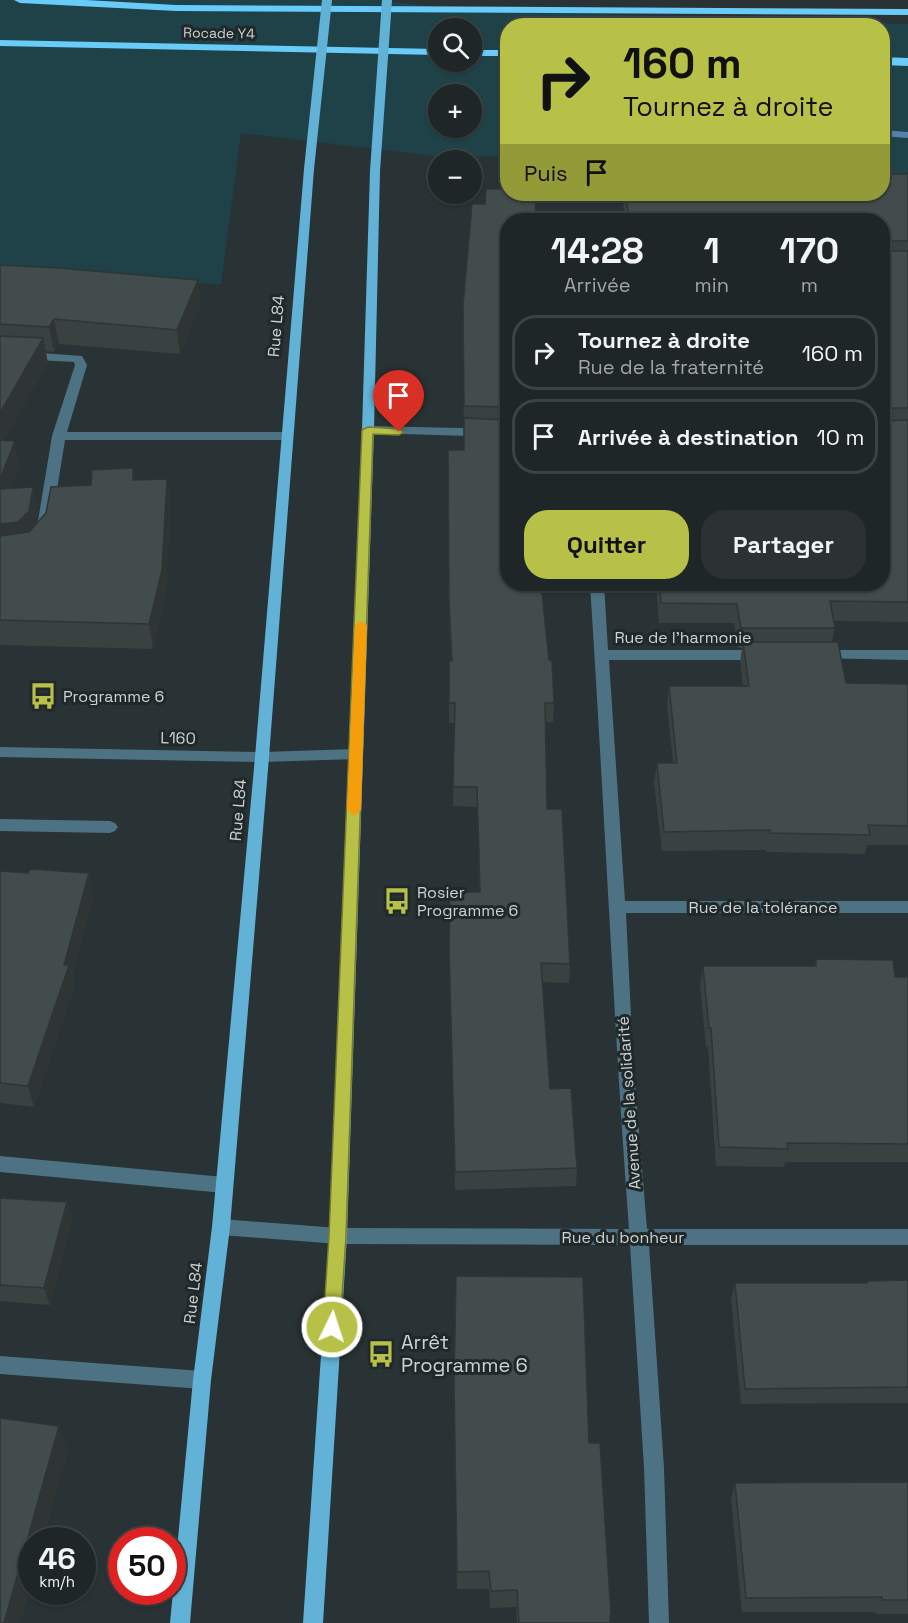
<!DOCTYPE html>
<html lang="fr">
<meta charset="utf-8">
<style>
:root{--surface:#1f2627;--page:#2c3233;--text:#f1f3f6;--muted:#a1a5a7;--line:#3c4344;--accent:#b8c147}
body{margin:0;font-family:"Space Grotesk",sans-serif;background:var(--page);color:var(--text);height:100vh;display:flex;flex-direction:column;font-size:22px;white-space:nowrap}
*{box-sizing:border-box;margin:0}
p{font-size:20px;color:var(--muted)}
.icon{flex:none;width:33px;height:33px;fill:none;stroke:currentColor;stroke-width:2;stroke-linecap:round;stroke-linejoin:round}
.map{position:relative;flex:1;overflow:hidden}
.sheet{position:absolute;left:500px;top:213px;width:390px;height:378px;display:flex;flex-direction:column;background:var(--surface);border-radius:24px;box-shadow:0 2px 4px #0004,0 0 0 2px var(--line)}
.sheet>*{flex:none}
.hud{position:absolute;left:500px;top:18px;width:390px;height:183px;border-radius:24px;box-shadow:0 2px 4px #0004,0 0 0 2px var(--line);background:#b8c147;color:#111;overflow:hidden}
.controls{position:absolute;left:428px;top:18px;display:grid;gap:12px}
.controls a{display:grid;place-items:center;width:54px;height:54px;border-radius:50%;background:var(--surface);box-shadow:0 2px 4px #0004,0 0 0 2px var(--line);font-size:30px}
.speed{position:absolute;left:18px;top:1527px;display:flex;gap:12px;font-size:30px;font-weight:700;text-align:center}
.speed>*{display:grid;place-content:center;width:78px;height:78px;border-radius:50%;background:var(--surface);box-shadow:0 2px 4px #0004,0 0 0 2px var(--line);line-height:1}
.speed small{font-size:15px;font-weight:400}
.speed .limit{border:9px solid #d22;background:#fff;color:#111}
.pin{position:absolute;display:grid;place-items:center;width:51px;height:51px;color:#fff;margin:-62px -26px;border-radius:50% 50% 50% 0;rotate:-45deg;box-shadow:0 0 6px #0007}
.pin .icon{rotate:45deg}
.me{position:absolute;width:66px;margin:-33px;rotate:4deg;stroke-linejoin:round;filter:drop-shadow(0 0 4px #0008)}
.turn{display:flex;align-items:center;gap:21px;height:126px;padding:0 24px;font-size:27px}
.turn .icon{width:78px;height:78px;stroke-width:2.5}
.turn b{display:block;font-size:42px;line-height:51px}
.then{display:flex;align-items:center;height:57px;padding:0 24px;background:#0003;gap:12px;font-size:22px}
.eta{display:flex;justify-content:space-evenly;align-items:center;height:102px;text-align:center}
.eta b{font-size:36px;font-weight:600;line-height:42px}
.button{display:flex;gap:12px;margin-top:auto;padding:12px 24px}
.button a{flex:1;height:69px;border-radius:24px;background:var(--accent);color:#111;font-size:24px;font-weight:600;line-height:69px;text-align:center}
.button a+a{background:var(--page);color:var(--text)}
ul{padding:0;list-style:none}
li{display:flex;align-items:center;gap:18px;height:75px;margin:0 12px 9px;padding:0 12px;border:3px solid var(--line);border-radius:24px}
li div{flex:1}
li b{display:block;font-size:22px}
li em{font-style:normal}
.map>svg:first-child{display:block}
.green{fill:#1e4248;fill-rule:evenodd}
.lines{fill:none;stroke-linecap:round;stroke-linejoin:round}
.stream{fill:#5482ab;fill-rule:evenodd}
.minor{fill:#4d7284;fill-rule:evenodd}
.major{fill:#62b2d7;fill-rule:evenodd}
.highway{fill:#69cbf8;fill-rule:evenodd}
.major-bridge{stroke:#62b2d7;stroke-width:10}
.wall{fill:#3a4141}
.shaded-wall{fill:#2f3535}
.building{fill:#434c4c;stroke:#2f3535;stroke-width:1.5}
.route{fill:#b8c147;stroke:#787d2e;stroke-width:1.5}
.slow{fill:#f59e0b}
.labels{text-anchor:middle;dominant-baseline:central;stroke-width:6;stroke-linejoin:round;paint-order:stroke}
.far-street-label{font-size:14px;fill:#cdd3d4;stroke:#20282a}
.street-label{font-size:16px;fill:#cdd3d4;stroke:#20282a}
.poi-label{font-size:16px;fill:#cdd3d4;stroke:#20282a;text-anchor:start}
.near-poi-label{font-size:20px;fill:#cdd3d4;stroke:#20282a;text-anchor:start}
</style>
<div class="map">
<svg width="908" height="1623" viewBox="0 0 908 1623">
<rect width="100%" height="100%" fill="#293234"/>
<!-- green -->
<path class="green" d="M 0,0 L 381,0 L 456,10 L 908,24 L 908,188 L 882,185 L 882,26 L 507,26 L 507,156 L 444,157 L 241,133 L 221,284 L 0,276 ZM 438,28 L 471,28 L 471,62 L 438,62 ZM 438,94 L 471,94 L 471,128 L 438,128 Z"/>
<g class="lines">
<!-- stream -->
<path class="stream" d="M 882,130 L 908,132 L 908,138 L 882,136 Z"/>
<!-- minor -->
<path class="minor" d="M 0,350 L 82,356 L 87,365 L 67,432 L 286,432 L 292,436 L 286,440 L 65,440 L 50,533 L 43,537 L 38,536 L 36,533 L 52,436 L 75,365 L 74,362 L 0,358 Z
M 368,426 L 507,429 L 507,437 L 364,433 L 362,430 L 364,427 Z
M 590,584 L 604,584 L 608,650 L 761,650 L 768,655 L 761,660 L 609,660 L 625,901 L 908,901 L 908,913 L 626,913 L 633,1057 L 647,1229 L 908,1229 L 908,1245 L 649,1245 L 664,1468 L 669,1623 L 649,1623 L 644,1468 L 630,1245 L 338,1244 L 221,1235 L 215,1233 L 212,1227 L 215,1221 L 221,1219 L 338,1228 L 629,1229 C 613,1014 604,799 590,584 Z
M 821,650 L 908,650 L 908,660 L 816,658 L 814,655 Z
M 0,747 L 262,752 L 356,749 L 363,754 L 356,759 L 262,762 L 0,757 Z
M 0,819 L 110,821 L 115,823 L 118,827 L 115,831 L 110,833 L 0,831 Z
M 0,1156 L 224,1177 L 230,1180 L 233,1185 L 230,1190 L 224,1193 L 0,1172 Z
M 0,1356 L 202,1371 L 209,1374 L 211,1380 L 209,1386 L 202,1389 L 0,1374 Z"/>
<!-- major -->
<path class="major" d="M 309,166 L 314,169 L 269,757 L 230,1227 L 211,1380 L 190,1623 L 170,1623 L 193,1380 L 212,1227 L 255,757 L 304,169 Z
M 375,168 L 380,171 L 374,430 L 347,1236 L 323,1623 L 303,1623 L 329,1236 L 362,430 L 370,171 Z"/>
<!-- highway -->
<path class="highway" d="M 14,0 L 86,0 L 176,5 L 908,9 L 908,15 L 176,11 L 20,3 Z
M 0,40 L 438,49 L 438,55 L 0,46 Z
M 471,50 L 507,50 L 507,56 L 471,56 Z
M 882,57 L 908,58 L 908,66 L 882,65 Z"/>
<!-- major-bridge -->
<path class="major-bridge" d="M 309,169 L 327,0
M 375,171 L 387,0"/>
</g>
<!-- wall -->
<path class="wall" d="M 908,174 L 908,622 L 834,621 L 835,628 L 832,642 L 846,683 L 908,684 L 908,845 L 867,845 L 865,854 L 766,852 L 766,850 L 662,851 L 654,783 L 657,763 L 673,763 L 667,706 L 669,686 L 743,686 L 740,662 L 742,648 L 738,648 L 734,623 L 659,623 L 656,584 L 882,584 L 882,220 L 625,220 L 622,194 L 882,194 Z
M 507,220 L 507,584 L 554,703 L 553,722 L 545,722 L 547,809 L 570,964 L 569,983 L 542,982 L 550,1089 L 577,1168 L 576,1186 L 455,1190 L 449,967 L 479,892 L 477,807 L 453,806 L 454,723 L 449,723 L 449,661 L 451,661 L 449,623 L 448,450 L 464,450 L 463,305 Z
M 0,265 L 201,304 L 180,354 L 59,344 L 54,352 L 45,351 L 48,363 L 4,440 L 20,465 L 11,488 L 38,512 L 36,525 L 91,485 L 133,468 L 135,480 L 167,479 L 170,504 L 166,596 L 153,649 L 0,645 Z
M 0,871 L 94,895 L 72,976 L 74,987 L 34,1107 L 0,1103 Z
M 816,959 L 895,977 L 908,977 L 908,1162 L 785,1162 L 784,1167 L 716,1166 L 708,1047 L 706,1047 L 700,985 L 703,966 L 814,966 Z
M 0,1198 L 67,1202 L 72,1220 L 50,1305 L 0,1301 Z
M 908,1280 L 908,1403 L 741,1404 L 731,1299 L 735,1283 L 866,1283 L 867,1281 Z
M 454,1404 L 589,1443 L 611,1615 L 610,1623 L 517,1623 L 516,1607 L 490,1608 L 489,1589 L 457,1589 Z
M 908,1482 L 908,1614 L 876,1614 L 875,1612 L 742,1612 L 731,1499 L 735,1483 Z"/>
<!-- shaded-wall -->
<path class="shaded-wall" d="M 198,280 L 201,304 L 180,354 L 177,330 Z
M 54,319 L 59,344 L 54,352 L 49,327 Z
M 43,338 L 48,363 L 0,447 L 0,413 Z
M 15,441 L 20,465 L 1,514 L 0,508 L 0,479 Z
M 167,479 L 170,504 L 166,596 L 153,649 L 149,624 Z
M 33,487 L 38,512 L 34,536 L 0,550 L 0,524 Z
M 89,873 L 94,895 L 72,976 L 74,987 L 34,1107 L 28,1086 L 64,965 Z
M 67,1202 L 72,1220 L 50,1305 L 44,1288 Z
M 59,1426 L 68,1451 L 43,1540 L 32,1540 L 32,1583 L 20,1623 L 4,1623 Z"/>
<!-- building -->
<path class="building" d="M 882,174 L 908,174 L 908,241 L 886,241 L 883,243 L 886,251 L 908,251 L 908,408 L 886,408 L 884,411 L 886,421 L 908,420 L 908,602 L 830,601 L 835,628 L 741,628 L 737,604 L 661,603 L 659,584 L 882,584 L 882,220 L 629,220 L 626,194 L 882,194 Z
M 486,189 L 507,189 L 507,194 L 536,194 L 535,220 L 507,220 L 507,407 L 464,406 L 463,305 L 472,204 L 485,204 Z
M 0,265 L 58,268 L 198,280 L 177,330 L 54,319 L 49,327 L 0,324 Z
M 0,336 L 43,338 L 0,413 Z
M 464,418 L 507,420 L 507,584 L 541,584 L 549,660 L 552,660 L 554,703 L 545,703 L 547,809 L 562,809 L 570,964 L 541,963 L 550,1089 L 571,1088 L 577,1168 L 455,1172 L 449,948 L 450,892 L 480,892 L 477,787 L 453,787 L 455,703 L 449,703 L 449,661 L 452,661 L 449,603 L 448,450 L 464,450 Z
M 0,440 L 15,441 L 0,479 Z
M 133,468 L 133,480 L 167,479 L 162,570 L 149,624 L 0,620 L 0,536 L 29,532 L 46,513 L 51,487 L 91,485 L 92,470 Z
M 33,487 L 29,511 L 18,522 L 0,524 L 0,489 Z
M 743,642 L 838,642 L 846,683 L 908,684 L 908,826 L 868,825 L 870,835 L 770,833 L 770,830 L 664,832 L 657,763 L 677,763 L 669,686 L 749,686 Z
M 30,869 L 89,873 L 64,965 L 69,965 L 28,1086 L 0,1083 L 0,871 L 28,873 Z
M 816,959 L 893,960 L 895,977 L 908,977 L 908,1144 L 787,1143 L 788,1149 L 719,1147 L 711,1028 L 709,1028 L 703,966 L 816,966 Z
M 0,1198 L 67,1202 L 44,1288 L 0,1285 Z
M 456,1276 L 583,1277 L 589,1443 L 600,1443 L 611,1615 L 610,1615 L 610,1623 L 519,1623 L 517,1590 L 491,1591 L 489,1571 L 457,1572 L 454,1384 Z
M 908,1280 L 908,1387 L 745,1389 L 735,1283 L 867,1283 L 867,1281 Z
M 0,1418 L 59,1426 L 4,1623 L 0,1623 Z
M 908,1482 L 908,1600 L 882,1600 L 882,1597 L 746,1598 L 735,1483 Z"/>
<!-- route -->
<path class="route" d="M 368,427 L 399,429 L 404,432 L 399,435 L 373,434 L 346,1236 L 340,1327 L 338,1333 L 332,1335 L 326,1333 L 323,1327 L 329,1236 L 362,430 Z"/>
<!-- slow -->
<path class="slow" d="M 361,621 L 367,625 L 361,810 L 354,816 L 347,810 L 355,625 Z"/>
<!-- icons -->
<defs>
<symbol id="bus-bare" viewBox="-9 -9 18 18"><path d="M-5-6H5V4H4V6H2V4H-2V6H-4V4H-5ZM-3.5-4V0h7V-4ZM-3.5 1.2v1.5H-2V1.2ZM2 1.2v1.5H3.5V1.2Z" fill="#b8c147" stroke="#20282a" stroke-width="2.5" paint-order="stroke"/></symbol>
</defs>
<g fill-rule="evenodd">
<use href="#bus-bare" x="24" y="677" width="38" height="38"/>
<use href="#bus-bare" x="378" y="882" width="38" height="38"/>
<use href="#bus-bare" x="362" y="1335" width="38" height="38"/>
</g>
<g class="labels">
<!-- far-street labels -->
<g class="far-street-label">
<text transform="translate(219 33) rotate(1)">Rocade Y4</text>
</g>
<!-- street labels -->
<g class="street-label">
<text transform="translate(276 326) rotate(-85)">Rue L84</text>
<text x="683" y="637">Rue de l'harmonie</text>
<text transform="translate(178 738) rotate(1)">L160</text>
<text transform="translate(238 810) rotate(-85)">Rue L84</text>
<text x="763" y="907">Rue de la tolérance</text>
<text transform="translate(629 1103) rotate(-94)">Avenue de la solidarité</text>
<text x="623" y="1237">Rue du bonheur</text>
<text transform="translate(193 1293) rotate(-83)">Rue L84</text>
</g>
<!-- poi labels -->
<g class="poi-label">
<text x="63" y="696">Programme 6</text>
<text x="417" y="892">Rosier<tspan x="417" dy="18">Programme 6</tspan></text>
</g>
<!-- near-poi labels -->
<g class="near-poi-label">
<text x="401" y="1342">Arrêt<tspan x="401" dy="23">Programme 6</tspan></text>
</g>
</g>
</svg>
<div class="controls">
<a><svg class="icon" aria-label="search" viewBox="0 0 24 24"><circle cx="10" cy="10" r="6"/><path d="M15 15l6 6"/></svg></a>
<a>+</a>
<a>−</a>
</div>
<div class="speed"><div>46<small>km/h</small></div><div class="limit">50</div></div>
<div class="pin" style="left:399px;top:432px;background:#d93025"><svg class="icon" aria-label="arrive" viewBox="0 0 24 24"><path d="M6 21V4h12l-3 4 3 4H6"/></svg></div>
<svg class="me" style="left:332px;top:1327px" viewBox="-20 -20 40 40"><circle r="17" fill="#b8c147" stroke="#fff" stroke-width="3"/><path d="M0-11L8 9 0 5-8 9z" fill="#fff"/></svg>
<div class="hud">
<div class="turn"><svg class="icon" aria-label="right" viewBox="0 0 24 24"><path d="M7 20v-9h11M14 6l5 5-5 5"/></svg><div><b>160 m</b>Tournez à droite</div></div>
<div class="then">Puis<svg class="icon" aria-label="arrive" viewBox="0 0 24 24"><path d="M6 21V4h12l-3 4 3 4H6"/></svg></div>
</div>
<section class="sheet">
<div class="eta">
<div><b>14:28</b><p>Arrivée</p></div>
<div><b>1</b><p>min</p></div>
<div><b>170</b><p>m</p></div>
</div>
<ul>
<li><svg class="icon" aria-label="right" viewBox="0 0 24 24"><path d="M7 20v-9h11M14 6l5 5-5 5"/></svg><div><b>Tournez à droite</b><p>Rue de la fraternité</p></div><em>160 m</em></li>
<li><svg class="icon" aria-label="arrive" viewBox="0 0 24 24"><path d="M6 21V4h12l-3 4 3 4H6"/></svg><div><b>Arrivée à destination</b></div><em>10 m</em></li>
</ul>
<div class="button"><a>Quitter</a><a>Partager</a></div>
</section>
</div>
